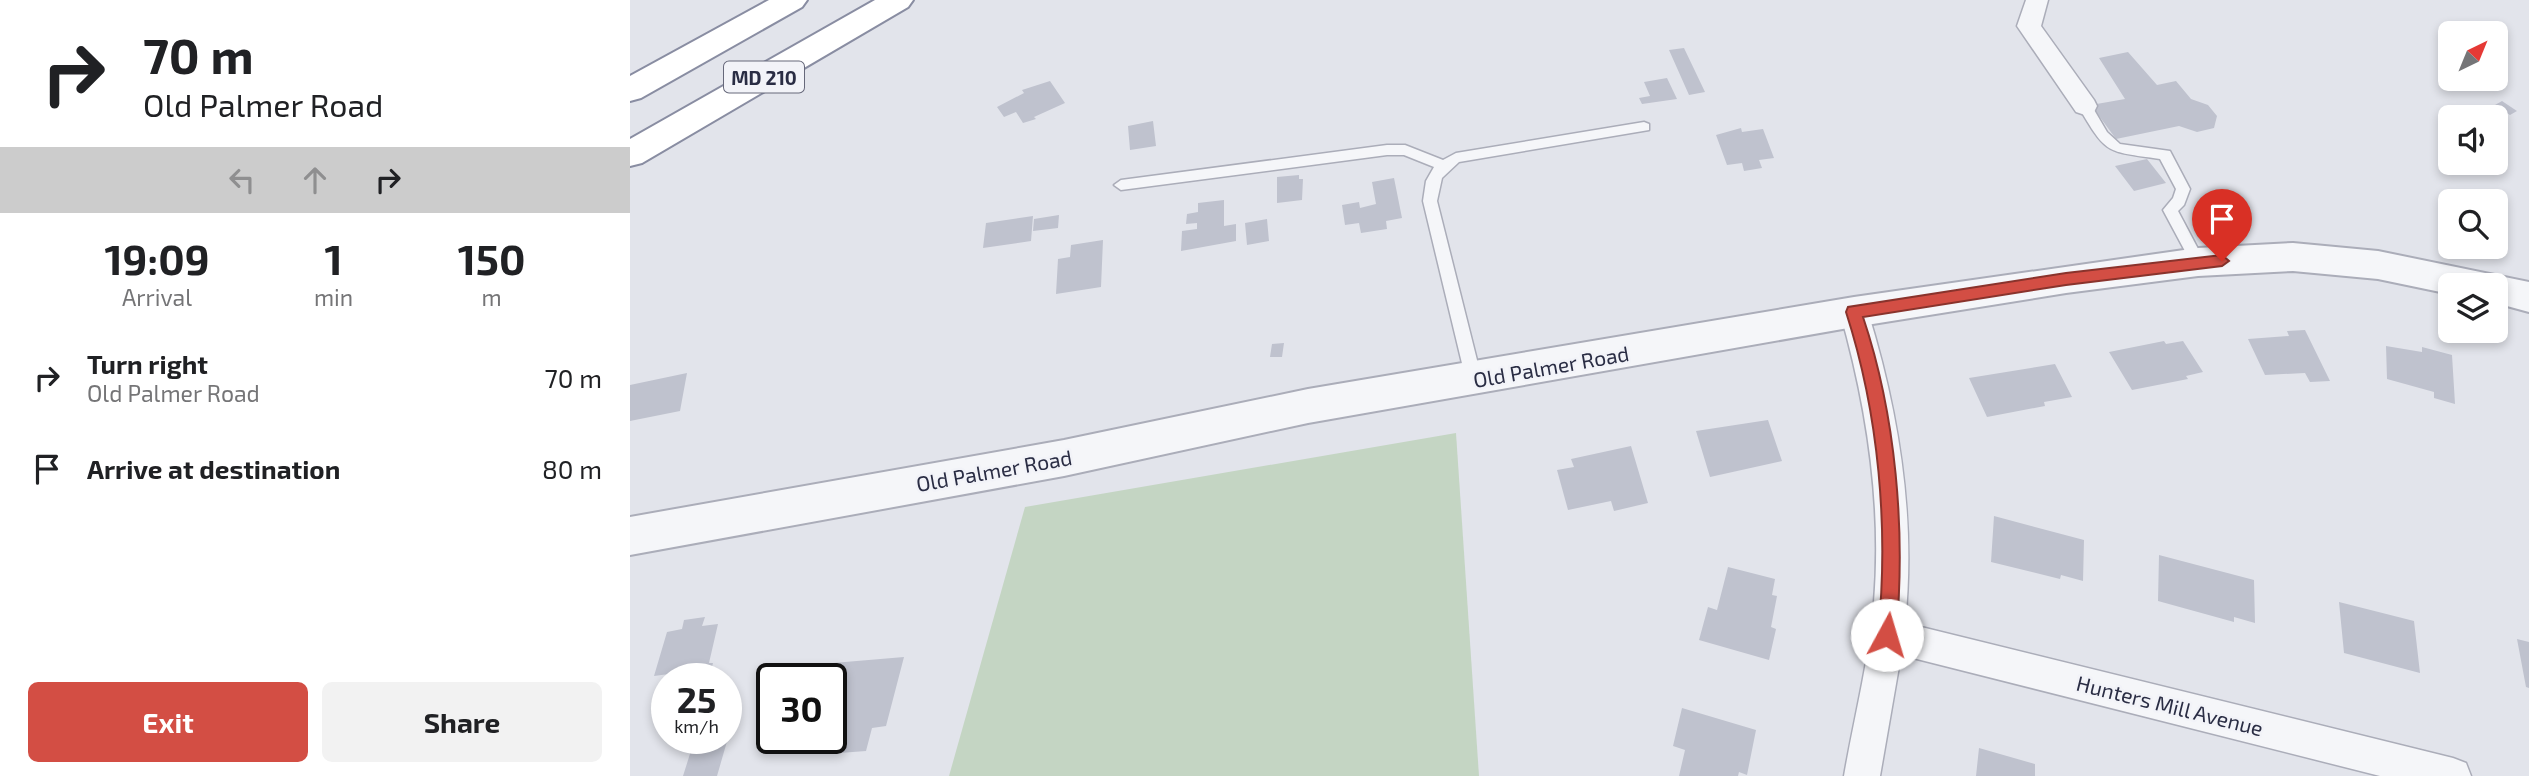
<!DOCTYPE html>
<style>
:root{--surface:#fff;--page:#f2f2f2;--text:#202124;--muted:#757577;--accent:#d34e44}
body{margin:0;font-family:"Exo 2",sans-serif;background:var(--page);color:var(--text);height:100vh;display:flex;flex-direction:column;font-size:26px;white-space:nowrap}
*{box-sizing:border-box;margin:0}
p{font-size:23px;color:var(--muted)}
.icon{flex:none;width:38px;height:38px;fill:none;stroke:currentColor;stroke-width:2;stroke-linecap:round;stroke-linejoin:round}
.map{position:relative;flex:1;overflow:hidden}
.side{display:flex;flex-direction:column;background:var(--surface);width:630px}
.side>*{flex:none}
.banner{background:#fff;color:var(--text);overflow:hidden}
.needle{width:46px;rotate:43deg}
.controls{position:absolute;left:1808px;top:21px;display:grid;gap:14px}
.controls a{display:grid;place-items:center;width:70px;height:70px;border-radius:10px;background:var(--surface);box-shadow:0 4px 10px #0003;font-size:35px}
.speed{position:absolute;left:21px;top:663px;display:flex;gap:14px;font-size:35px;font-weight:700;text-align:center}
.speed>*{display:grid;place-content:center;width:91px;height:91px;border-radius:50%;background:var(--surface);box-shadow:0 4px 10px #0003;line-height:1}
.speed small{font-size:18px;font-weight:400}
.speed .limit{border:4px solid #111;border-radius:10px;background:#fff;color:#111}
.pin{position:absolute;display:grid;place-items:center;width:60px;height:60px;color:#fff;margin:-72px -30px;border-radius:50% 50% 50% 0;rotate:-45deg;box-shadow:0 0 7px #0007}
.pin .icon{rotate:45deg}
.me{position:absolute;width:77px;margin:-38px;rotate:6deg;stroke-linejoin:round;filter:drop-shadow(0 0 5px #0008)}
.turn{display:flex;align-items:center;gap:24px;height:147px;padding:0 28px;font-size:32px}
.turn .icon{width:91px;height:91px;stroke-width:2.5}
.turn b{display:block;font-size:49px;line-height:60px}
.lanes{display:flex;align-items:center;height:66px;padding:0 28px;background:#0003;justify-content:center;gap:35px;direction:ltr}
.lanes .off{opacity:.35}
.eta{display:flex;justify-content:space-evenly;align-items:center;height:119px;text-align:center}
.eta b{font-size:42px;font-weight:700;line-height:49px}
.cta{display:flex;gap:14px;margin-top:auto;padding:14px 28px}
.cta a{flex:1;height:80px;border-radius:10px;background:var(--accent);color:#fff;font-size:28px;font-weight:700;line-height:80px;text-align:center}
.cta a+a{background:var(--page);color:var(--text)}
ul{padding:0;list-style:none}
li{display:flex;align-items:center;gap:21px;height:91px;padding:0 28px}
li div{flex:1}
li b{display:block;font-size:26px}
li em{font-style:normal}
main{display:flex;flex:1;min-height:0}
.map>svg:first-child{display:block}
.green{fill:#c4d5c3}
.building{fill:#bfc2ce}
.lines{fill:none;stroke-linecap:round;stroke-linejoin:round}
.service-casing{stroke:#abadb9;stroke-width:3}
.minor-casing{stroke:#abadb9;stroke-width:3}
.tertiary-casing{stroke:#abadb9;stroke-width:4}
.trunk-casing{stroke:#898da2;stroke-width:4}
.service{fill:#f5f6f9;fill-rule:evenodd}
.minor{fill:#f5f6f9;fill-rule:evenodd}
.tertiary{fill:#f5f6f9;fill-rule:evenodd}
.trunk{fill:#fff;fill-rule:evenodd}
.route{fill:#d34e44;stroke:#89332c;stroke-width:2}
.labels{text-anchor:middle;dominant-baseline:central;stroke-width:5;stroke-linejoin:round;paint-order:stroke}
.shield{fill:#f2f3f8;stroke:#66687a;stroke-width:2}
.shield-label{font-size:19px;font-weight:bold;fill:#2a2d44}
.street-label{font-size:21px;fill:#2a2d44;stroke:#f2f3f8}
</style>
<main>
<section class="side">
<div class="banner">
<div class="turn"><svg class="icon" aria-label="right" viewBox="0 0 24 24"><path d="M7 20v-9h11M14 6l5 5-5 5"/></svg><div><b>70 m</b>Old Palmer Road</div></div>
<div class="lanes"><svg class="icon off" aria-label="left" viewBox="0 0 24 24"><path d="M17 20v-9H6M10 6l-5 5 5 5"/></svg><svg class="icon off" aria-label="ahead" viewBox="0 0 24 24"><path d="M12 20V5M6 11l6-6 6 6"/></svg><svg class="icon" aria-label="right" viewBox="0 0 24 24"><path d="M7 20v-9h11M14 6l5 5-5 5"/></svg></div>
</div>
<div class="eta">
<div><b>19:09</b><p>Arrival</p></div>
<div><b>1</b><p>min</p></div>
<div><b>150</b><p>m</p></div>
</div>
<ul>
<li><svg class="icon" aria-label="right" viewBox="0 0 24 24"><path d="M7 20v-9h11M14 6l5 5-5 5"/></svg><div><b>Turn right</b><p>Old Palmer Road</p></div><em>70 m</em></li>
<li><svg class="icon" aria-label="arrive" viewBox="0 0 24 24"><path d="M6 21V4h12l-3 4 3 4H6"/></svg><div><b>Arrive at destination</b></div><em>80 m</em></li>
</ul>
<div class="cta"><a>Exit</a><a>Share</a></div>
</section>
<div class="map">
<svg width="1899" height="776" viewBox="0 0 1899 776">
<rect width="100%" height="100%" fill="#e2e4eb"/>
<!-- green -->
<path class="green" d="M 826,433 L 849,776 L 319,776 L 395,507 Z"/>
<!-- building -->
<path class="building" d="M 1054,48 L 1075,92 L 1059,95 L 1039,50 Z
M 1498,52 L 1527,85 L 1546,81 L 1561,99 L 1578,105 L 1587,116 L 1584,128 L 1567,132 L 1549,126 L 1486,139 L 1461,105 L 1495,99 L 1469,58 Z
M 1037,78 L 1047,99 L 1012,104 L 1009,98 L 1020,96 L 1014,82 Z
M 420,81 L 435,103 L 404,117 L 406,119 L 393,123 L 386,112 L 374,117 L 367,107 L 394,93 L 392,90 Z
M 1872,101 L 1887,111 L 1880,115 L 1865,105 Z
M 523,121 L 526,146 L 500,150 L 498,126 Z
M 1111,128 L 1112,132 L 1133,129 L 1144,158 L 1129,160 L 1132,168 L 1114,171 L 1112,163 L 1097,165 L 1086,135 Z
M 1517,159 L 1536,183 L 1504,191 L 1485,166 Z
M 669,175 L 669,179 L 673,179 L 672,200 L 647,203 L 647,177 Z
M 764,178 L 772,218 L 756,221 L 757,229 L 731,233 L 729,223 L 715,225 L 712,205 L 729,202 L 730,208 L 746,204 L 742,182 Z
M 594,200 L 594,226 L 606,224 L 606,241 L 551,251 L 552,231 L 567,229 L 567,223 L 556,224 L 557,214 L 568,212 L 568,203 Z
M 429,215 L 428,228 L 403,231 L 404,219 Z
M 403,216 L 401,241 L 353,248 L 356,223 Z
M 637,219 L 639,241 L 617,245 L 615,223 Z
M 473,240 L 471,287 L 426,294 L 428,259 L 440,257 L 441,245 Z
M 1675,330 L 1700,381 L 1680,382 L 1675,373 L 1635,375 L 1618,339 L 1659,336 L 1657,331 Z
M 1534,341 L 1536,344 L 1553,341 L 1573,372 L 1556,376 L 1558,379 L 1502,390 L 1479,352 Z
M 654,343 L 652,357 L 640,357 L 642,344 Z
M 1756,346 L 1792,352 L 1792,347 L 1822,355 L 1825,404 L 1804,398 L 1804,392 L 1757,379 Z
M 1425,364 L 1442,397 L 1414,402 L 1415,406 L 1357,417 L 1339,378 Z
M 57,373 L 50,411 L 0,421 L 0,385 Z
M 1138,420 L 1152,461 L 1080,477 L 1066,431 Z
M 1001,446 L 1018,503 L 984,511 L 981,501 L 938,510 L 927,470 L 944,467 L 941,459 Z
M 1364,516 L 1454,540 L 1453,581 L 1431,575 L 1430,579 L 1361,562 Z
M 1529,555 L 1624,580 L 1625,623 L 1604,617 L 1604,622 L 1528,601 Z
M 1098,567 L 1145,579 L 1142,595 L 1147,596 L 1141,627 L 1146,629 L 1139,660 L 1069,640 L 1078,607 L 1087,610 Z
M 1709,602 L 1784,621 L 1790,673 L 1714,653 Z
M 75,617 L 72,626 L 88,624 L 79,663 L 83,663 L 79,678 L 38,679 L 39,674 L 24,676 L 37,632 L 52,629 L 54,620 Z
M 1887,639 L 1899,642 L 1899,688 L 1896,687 Z
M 274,657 L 256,726 L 242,728 L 236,751 L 196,754 L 202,731 L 201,679 L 153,679 L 156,667 Z
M 1052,708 L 1126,730 L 1117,775 L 1109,772 L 1108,776 L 1049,776 L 1055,750 L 1043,746 Z
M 96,731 L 100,731 L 87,776 L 53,776 L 65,738 L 96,738 Z
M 1349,748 L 1405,764 L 1405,776 L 1346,776 Z"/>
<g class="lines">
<defs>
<path id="service" d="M 1455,101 L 1460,103 L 1477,132 L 1490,144 L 1540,151 L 1560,189 L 1554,205 L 1548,211 L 1575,262 L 1573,266 L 1563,266 L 1533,210 L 1543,198 L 1546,189 L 1530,159 C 1475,151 1477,155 1448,106 Z
M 1014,122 L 1019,124 L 1019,130 L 829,162 L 812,178 L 807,201 L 852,380 L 850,385 L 838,385 L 836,380 L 793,201 L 796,181 L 804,167 L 774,155 L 757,155 L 491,190 L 484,185 L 491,180 L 757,145 L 775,145 L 813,160 L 826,153 Z"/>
<path id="minor" d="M 1396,0 L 1418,0 L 1411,26 L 1464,100 L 1467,106 L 1464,112 L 1455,115 L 1446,112 L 1387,26 Z
M 1224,300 L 1234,304 L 1238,312 C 1269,413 1286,517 1275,623 L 1823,758 L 1836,763 L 1841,776 L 1750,776 L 1271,655 L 1250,776 L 1214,776 C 1224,718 1239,661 1244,602 C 1252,504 1237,407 1210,312 L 1214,304 Z"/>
<path id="tertiary" d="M 1663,243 L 1748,251 L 1899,282 L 1899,312 L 1866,303 L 1866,285 L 1820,285 L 1820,294 L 1748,279 L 1663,271 L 1568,276 L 1436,293 L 1224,327 L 678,423 L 434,476 L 0,555 L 0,517 L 434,440 L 678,389 L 1224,297 L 1568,248 Z"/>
<path id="trunk" d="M 139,0 L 177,0 L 172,7 L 11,98 L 0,101 L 0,76 Z
M 245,0 L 283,0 L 278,7 L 12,163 L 0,166 L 0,139 Z"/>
</defs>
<!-- service casing -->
<use href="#service" class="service-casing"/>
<!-- minor casing -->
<use href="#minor" class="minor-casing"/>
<!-- tertiary casing -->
<use href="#tertiary" class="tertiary-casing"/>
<!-- trunk casing -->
<use href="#trunk" class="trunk-casing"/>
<!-- service -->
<use href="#service" class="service"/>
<!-- minor -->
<use href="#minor" class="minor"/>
<!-- tertiary -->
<use href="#tertiary" class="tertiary"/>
<!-- trunk -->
<use href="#trunk" class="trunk"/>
</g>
<!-- route -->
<path class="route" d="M 1592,255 L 1599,261 L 1592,266 L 1436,285 L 1233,317 C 1266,415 1276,532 1266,635 L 1263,641 L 1257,644 L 1251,641 L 1248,635 C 1259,529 1249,414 1216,312 L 1218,307 L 1436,273 Z"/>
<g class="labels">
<!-- shield labels -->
<rect class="shield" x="94" y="61.5" width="80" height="31" rx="5"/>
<g class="shield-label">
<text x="134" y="77">MD 210</text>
</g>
<!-- street labels -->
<g class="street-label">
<text transform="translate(921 366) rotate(-10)">Old Palmer Road</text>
<text transform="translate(364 470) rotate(-10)">Old Palmer Road</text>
<text transform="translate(1540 705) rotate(14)">Hunters Mill Avenue</text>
</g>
</g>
</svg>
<div class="controls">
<a><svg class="needle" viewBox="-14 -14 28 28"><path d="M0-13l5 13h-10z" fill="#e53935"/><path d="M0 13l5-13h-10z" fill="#757577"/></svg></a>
<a><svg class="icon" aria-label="sound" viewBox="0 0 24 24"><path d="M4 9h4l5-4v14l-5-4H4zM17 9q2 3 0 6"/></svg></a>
<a><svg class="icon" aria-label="search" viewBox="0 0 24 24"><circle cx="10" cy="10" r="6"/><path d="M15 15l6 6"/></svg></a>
<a><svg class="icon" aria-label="layers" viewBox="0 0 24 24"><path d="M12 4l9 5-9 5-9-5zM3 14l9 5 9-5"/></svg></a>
</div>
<div class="speed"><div>25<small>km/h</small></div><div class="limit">30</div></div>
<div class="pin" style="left:1592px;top:261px;background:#d93025"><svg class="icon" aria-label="arrive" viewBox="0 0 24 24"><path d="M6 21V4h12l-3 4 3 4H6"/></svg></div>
<svg class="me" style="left:1257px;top:635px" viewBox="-20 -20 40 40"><circle r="19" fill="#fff"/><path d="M0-13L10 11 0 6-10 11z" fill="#d34e44"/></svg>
</div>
</main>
